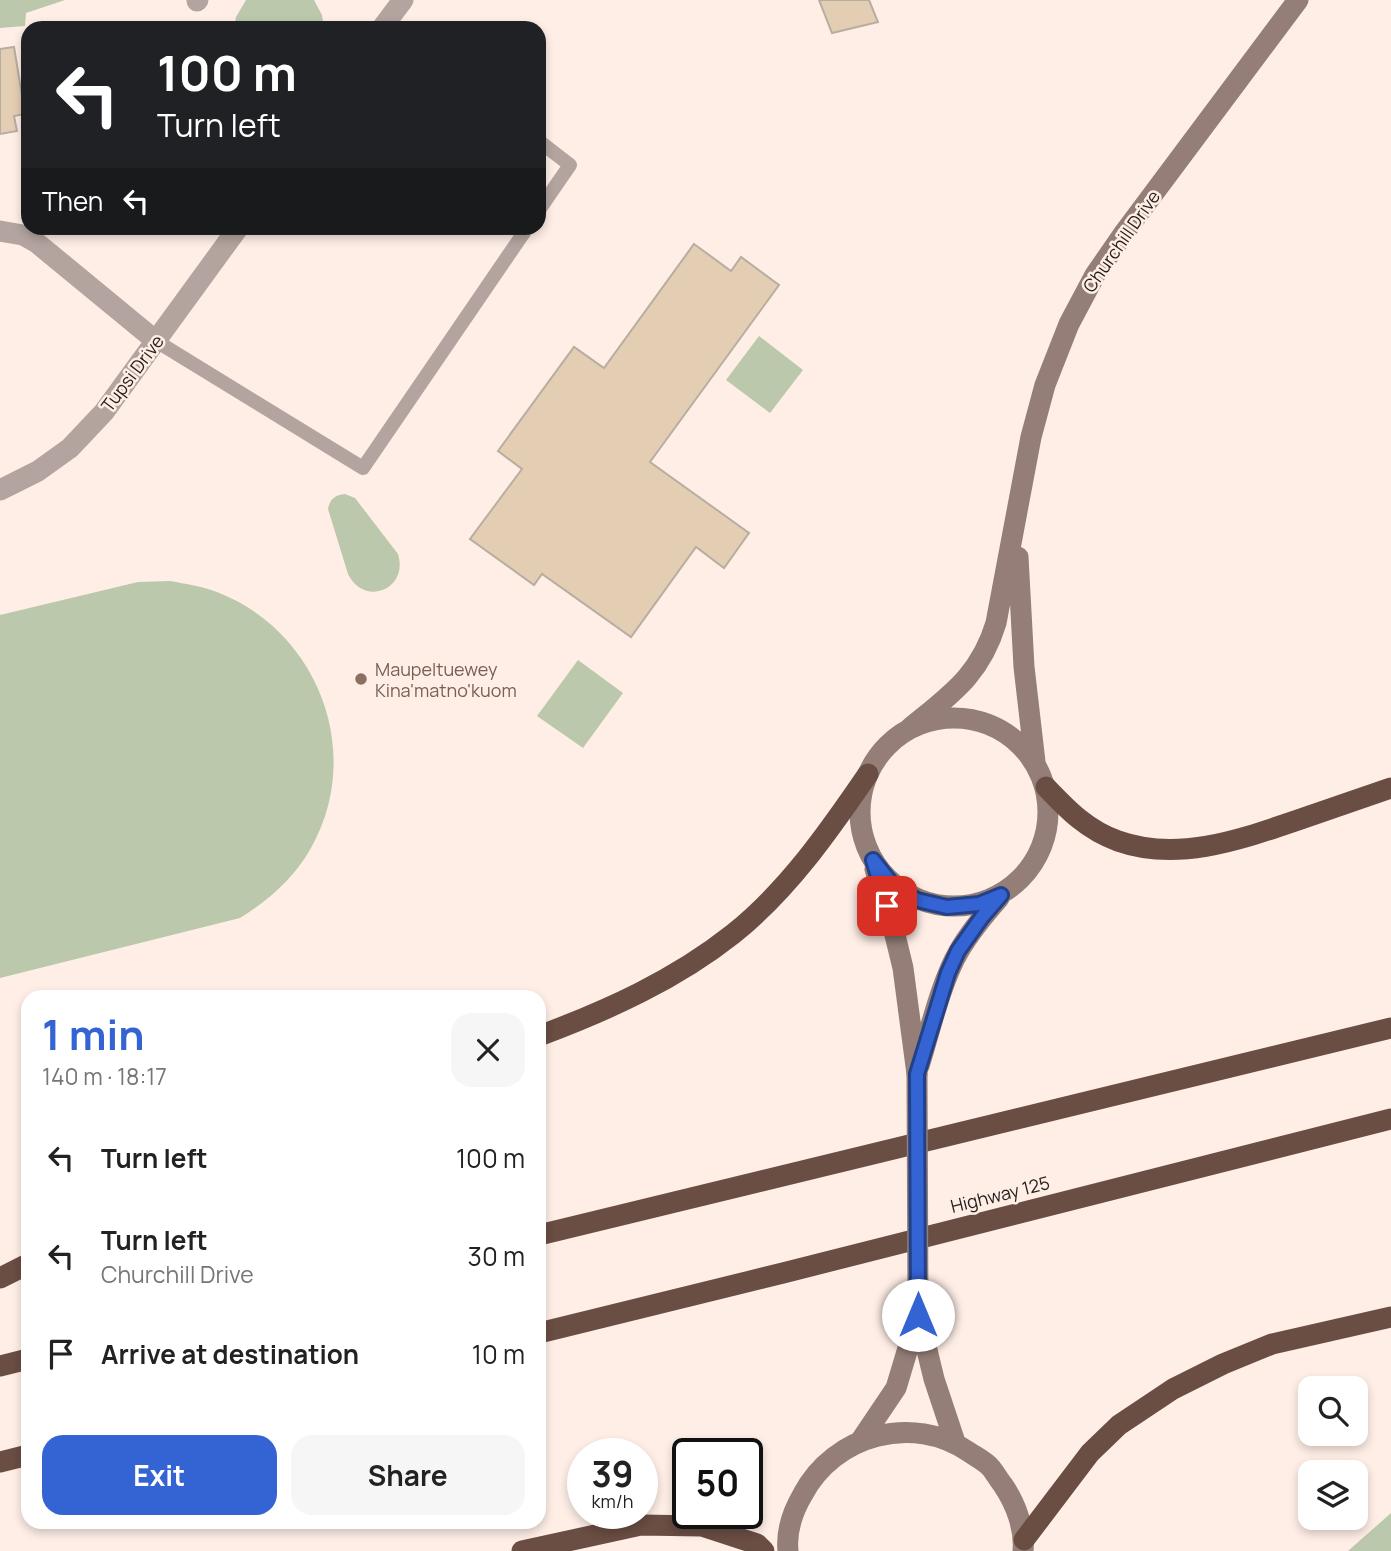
<!DOCTYPE html>
<meta charset="utf-8">
<style>
:root{--surface:#fff;--page:#f6f6f6;--text:#222;--muted:#767676;--accent:#3464d3}
body{margin:0;font-family:Manrope,sans-serif;background:var(--page);color:var(--text);height:100vh;display:flex;flex-direction:column;font-size:26px;white-space:nowrap}
*{box-sizing:border-box;margin:0}
p{font-size:23px;color:var(--muted)}
.icon{flex:none;width:38px;height:38px;fill:none;stroke:currentColor;stroke-width:2;stroke-linecap:round;stroke-linejoin:round}
.map{position:relative;flex:1;overflow:hidden}
.drawer{position:absolute;left:21px;top:990px;width:525px;height:539px;display:flex;flex-direction:column;background:var(--surface);border-radius:21px;box-shadow:0 4px 10px #0003}
.drawer>*{flex:none}
.guide{position:absolute;left:21px;top:21px;width:525px;height:214px;border-radius:21px;box-shadow:0 4px 10px #0003;background:#202124;color:#fff;overflow:hidden}
.fabs{position:absolute;left:1298px;top:1376px;display:grid;gap:14px}
.fabs a{display:grid;place-items:center;width:70px;height:70px;border-radius:14px;background:var(--surface);box-shadow:0 4px 10px #0003;font-size:35px}
.speed{position:absolute;left:567px;top:1438px;display:flex;gap:14px;font-size:35px;font-weight:700;text-align:center}
.speed>*{display:grid;place-content:center;width:91px;height:91px;border-radius:50%;background:var(--surface);box-shadow:0 4px 10px #0003;line-height:1}
.speed small{font-size:18px;font-weight:400}
.speed .limit{border:4px solid #111;border-radius:10px;background:#fff;color:#111}
.pin{position:absolute;display:grid;place-items:center;width:60px;height:60px;color:#fff;margin:-30px;border-radius:14px;box-shadow:0 4px 10px #0006}
.me{position:absolute;width:77px;margin:-38px;rotate:0deg;stroke-linejoin:round;filter:drop-shadow(0 0 5px #0008)}
.turn{display:flex;align-items:center;gap:24px;height:147px;padding:0 21px;font-size:32px}
.turn .icon{width:91px;height:91px;stroke-width:2.5}
.turn b{display:block;font-size:49px;line-height:60px}
.then{display:flex;align-items:center;height:66px;padding:0 21px;background:#0003;gap:14px;font-size:26px}
.round{display:grid;place-items:center;flex:none;width:74px;height:74px;border-radius:21px;background:var(--page)}
.overview{display:flex;align-items:center;justify-content:space-between;height:119px;padding:0 21px}
h1{font-size:42px;font-weight:700;line-height:52px;color:var(--accent)}
.action{display:flex;gap:14px;margin-top:auto;padding:14px 21px}
.action a{flex:1;height:80px;border-radius:21px;background:var(--accent);color:#fff;font-size:28px;font-weight:700;line-height:80px;text-align:center}
.action a+a{background:var(--page);color:var(--text)}
ul{padding:0;list-style:none}
li{display:flex;align-items:center;gap:21px;height:98px;padding:0 21px}
li div{flex:1}
li b{display:block;font-size:26px}
li em{font-style:normal}
.map>svg:first-child{display:block}
.green{fill:#bcc8ac}
.building{fill:#e4ceb3;stroke:#b8ada1;stroke-width:2}
.lines{fill:none;stroke-linecap:round;stroke-linejoin:round}
.service{stroke:#b3a49f;stroke-width:14}
.minor{stroke:#b3a49f;stroke-width:21}
.secondary{stroke:#947e77;stroke-width:21}
.motorway{stroke:#6a4d43;stroke-width:21}
.secondary-bridge{stroke:#947e77;stroke-width:21}
.route-casing{stroke:#224189;stroke-width:18}
.route{stroke:#3464d3;stroke-width:12}
.education-dot{fill:#8d6e63;stroke:#feeee6;stroke-width:2.5}
.labels{text-anchor:middle;dominant-baseline:central;stroke-width:5;stroke-linejoin:round;paint-order:stroke}
.street-label{font-size:18px;fill:#251f1c;stroke:#feeee6}
.education-label{font-size:18px;fill:#785e54;stroke:#feeee6;text-anchor:start}
</style>
<div class="map">
<svg width="1391" height="1551" viewBox="0 0 1391 1551">
<rect width="100%" height="100%" fill="#feeee6"/>
<!-- green -->
<path class="green" d="M 0,0 L 65,0 L 26,13 L 25,26 L 0,28 Z
M 246,0 L 314,0 L 322,15 L 324,28 L 234,28 L 236,17 Z
M 759,336 L 803,370 L 770,413 L 726,380 Z
M 345,494 L 355,498 L 398,554 C 409,590 364,607 348,574 L 328,509 C 330,499 335,495 345,494 Z
M 170,581 C 186,584 202,586 217,592 C 318,631 365,752 311,848 C 294,878 269,900 240,918 L 0,978 L 0,615 L 138,582 Z
M 578,660 L 623,693 L 583,748 L 537,716 Z
M 1391,1513 L 1391,1551 L 1348,1551 Z"/>
<!-- building -->
<path class="building" d="M 819,0 L 869,0 L 878,22 L 832,33 Z
M 14,47 L 25,114 L 14,116 L 17,131 L 0,134 L 0,49 Z
M 694,244 L 731,271 L 741,257 L 779,285 L 650,462 L 749,533 L 724,568 L 696,547 L 631,637 L 542,574 L 534,585 L 470,539 L 522,469 L 498,451 L 574,347 L 604,368 Z"/>
<g class="lines">
<!-- service -->
<path class="service" d="M 539,141 L 570,165 L 539,210
M 156,341 L 363,468 L 527,228"/>
<!-- minor -->
<path class="minor" d="M 197,1 L 198,0
M 382,28 L 403,0
M 0,231 L 23,235 L 37,243 L 156,341
M 0,490 L 38,471 L 70,448 L 104,412 L 238,228"/>
<!-- secondary -->
<path class="secondary" d="M 1018,557 L 1024,667 L 1035,762
M860 812a94 94 0 1 1 188 0a94 94 0 1 1-188 0Z
M 909,729 C 950,695 980,676 996,623 L 1031,437 L 1045,385 L 1069,324 L 1095,275 L 1124,233 L 1298,0
M 875,869 L 895,935 L 903,968 L 917,1074
M 919,1066 C 930,1031 941,982 959,951 C 970,932 985,914 999,898
M 919,1317 L 934,1379 L 955,1442
M 861,1440 L 896,1388 L 918,1315
M 788,1551 C 786,1531 793,1511 803,1494 C 834,1435 913,1413 969,1452 C 976,1457 985,1461 991,1468 C 995,1473 999,1480 1003,1485 C 1016,1504 1025,1529 1023,1551"/>
<!-- motorway -->
<path class="motorway" d="M 1046,787 C 1068,810 1087,830 1118,841 C 1177,862 1239,840 1295,821 C 1327,810 1359,799 1391,788
M 539,1036 C 608,1010 675,980 733,934 C 788,890 829,831 868,774
M 539,1235 L 1391,1028
M 0,1278 L 28,1264
M 539,1333 L 783,1273 L 1391,1119
M 0,1366 L 28,1359
M 0,1462 L 28,1455
M 1024,1540 L 1090,1453 L 1119,1425 L 1173,1389 L 1223,1364 L 1272,1344 L 1391,1317
M 522,1551 L 641,1525 L 702,1526 L 757,1544 L 764,1551"/>
<!-- secondary-bridge -->
<path class="secondary-bridge" d="M 917,1074 L 918,1315"/>
</g>
<g class="lines">
<defs>
<path id="route" d="M 887,906 L 873,860 L 892,884 L 917,900 L 947,907 L 979,904 L 1001,895 L 982,917 L 958,951 L 948,973 L 917,1074 L 918,1315"/>
</defs>
<!-- route casing -->
<use href="#route" class="route-casing"/>
<!-- route -->
<use href="#route" class="route"/>
</g>
<!-- markers -->
<circle class="education-dot" cx="361" cy="679" r="7"/>
<g class="labels">
<!-- street labels -->
<g class="street-label">
<text transform="translate(1121 241) rotate(-55)">Churchill Drive</text>
<text transform="translate(132 373) rotate(-53)">Tupsi Drive</text>
<text transform="translate(1000 1194) rotate(-14)">Highway 125</text>
</g>
<!-- education labels -->
<g class="education-label">
<text x="375" y="669">Maupeltuewey<tspan x="375" dy="21">Kina'matno'kuom</tspan></text>
</g>
</g>
</svg>
<div class="fabs">
<a><svg class="icon" aria-label="search" viewBox="0 0 24 24"><circle cx="10" cy="10" r="6"/><path d="M15 15l6 6"/></svg></a>
<a><svg class="icon" aria-label="layers" viewBox="0 0 24 24"><path d="M12 4l9 5-9 5-9-5zM3 14l9 5 9-5"/></svg></a>
</div>
<div class="speed"><div>39<small>km/h</small></div><div class="limit">50</div></div>
<div class="pin" style="left:887px;top:906px;background:#d93025"><svg class="icon" aria-label="arrive" viewBox="0 0 24 24"><path d="M6 21V4h12l-3 4 3 4H6"/></svg></div>
<svg class="me" style="left:918px;top:1315px" viewBox="-20 -20 40 40"><circle r="19" fill="#fff"/><path d="M0-13L10 11 0 6-10 11z" fill="#3464d3"/></svg>
<div class="guide">
<div class="turn"><svg class="icon" aria-label="left" viewBox="0 0 24 24"><path d="M17 20v-9H6M10 6l-5 5 5 5"/></svg><div><b>100 m</b>Turn left</div></div>
<div class="then">Then<svg class="icon" aria-label="left" viewBox="0 0 24 24"><path d="M17 20v-9H6M10 6l-5 5 5 5"/></svg></div>
</div>
<section class="drawer">
<div class="overview"><div><h1>1 min</h1><p>140 m · 18:17</p></div><a class="round"><svg class="icon" aria-label="close" viewBox="0 0 24 24"><path d="M6 6l12 12M18 6L6 18"/></svg></a></div>
<ul>
<li><svg class="icon" aria-label="left" viewBox="0 0 24 24"><path d="M17 20v-9H6M10 6l-5 5 5 5"/></svg><div><b>Turn left</b></div><em>100 m</em></li>
<li><svg class="icon" aria-label="left" viewBox="0 0 24 24"><path d="M17 20v-9H6M10 6l-5 5 5 5"/></svg><div><b>Turn left</b><p>Churchill Drive</p></div><em>30 m</em></li>
<li><svg class="icon" aria-label="arrive" viewBox="0 0 24 24"><path d="M6 21V4h12l-3 4 3 4H6"/></svg><div><b>Arrive at destination</b></div><em>10 m</em></li>
</ul>
<div class="action"><a>Exit</a><a>Share</a></div>
</section>
</div>
